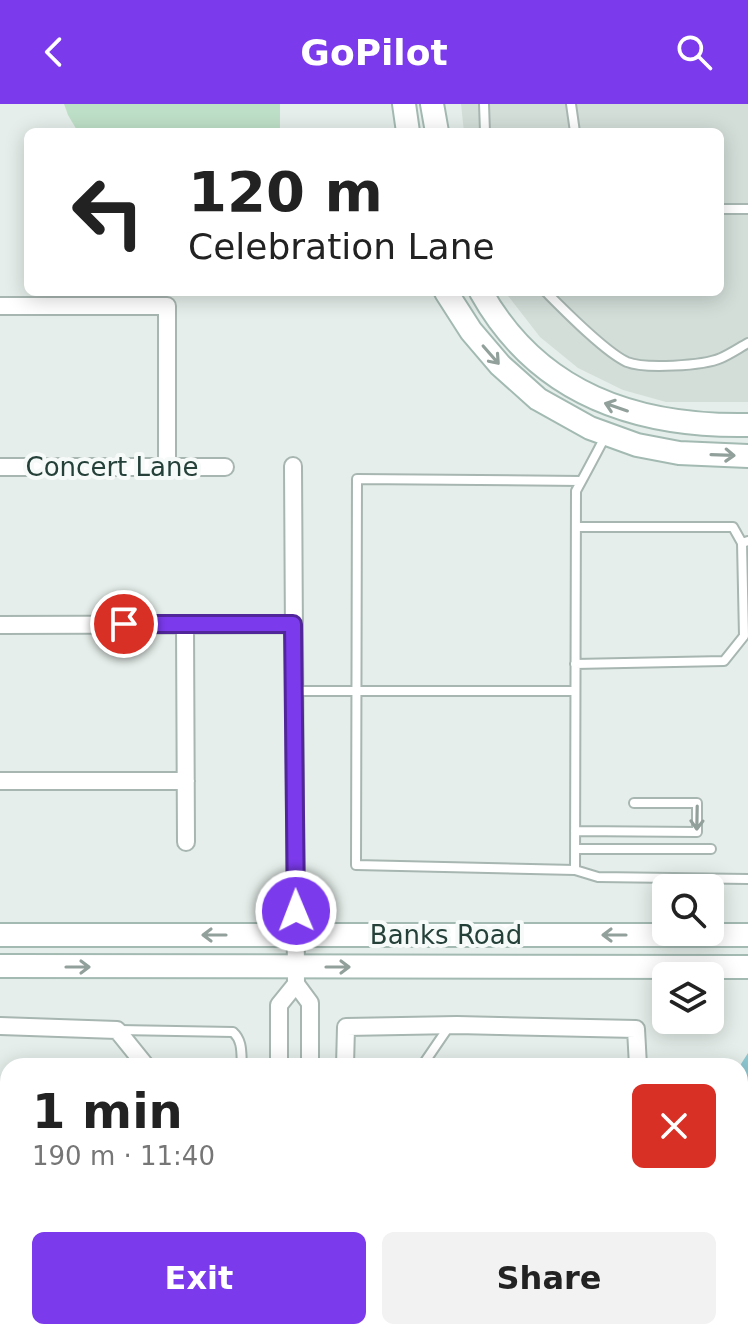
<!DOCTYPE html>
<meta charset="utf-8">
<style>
:root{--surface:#fff;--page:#f2f2f2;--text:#222;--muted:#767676;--accent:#7c3aed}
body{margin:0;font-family:"DejaVu Sans",sans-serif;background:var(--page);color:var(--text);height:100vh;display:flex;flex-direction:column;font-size:30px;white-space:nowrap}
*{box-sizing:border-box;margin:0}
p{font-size:26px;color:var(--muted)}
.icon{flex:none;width:44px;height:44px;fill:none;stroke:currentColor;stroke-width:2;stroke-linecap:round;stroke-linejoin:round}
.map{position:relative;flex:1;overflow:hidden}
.drawer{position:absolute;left:0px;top:954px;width:748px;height:282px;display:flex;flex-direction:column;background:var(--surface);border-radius:24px 24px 0 0;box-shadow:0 4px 20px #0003}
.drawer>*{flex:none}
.banner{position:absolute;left:24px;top:24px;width:700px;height:168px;border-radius:12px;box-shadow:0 4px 20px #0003;background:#fff;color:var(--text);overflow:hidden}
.controls{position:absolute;left:652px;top:770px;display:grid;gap:16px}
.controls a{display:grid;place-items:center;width:72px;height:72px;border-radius:12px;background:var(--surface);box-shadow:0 4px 20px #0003;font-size:40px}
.pin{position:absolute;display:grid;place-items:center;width:68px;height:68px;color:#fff;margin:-34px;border:4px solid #fff;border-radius:50%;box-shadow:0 2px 8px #0007}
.me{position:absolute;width:88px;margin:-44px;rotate:359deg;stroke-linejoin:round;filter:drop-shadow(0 0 6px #0008)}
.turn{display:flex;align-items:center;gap:28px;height:168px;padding:0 32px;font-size:36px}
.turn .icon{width:104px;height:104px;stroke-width:2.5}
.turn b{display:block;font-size:56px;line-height:68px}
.round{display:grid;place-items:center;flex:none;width:84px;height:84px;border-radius:12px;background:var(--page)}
.overview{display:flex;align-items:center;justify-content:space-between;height:136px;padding:0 32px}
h1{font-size:48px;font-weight:700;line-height:60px}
.primary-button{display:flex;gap:16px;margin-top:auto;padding:16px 32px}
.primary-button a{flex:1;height:92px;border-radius:12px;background:var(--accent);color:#fff;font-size:32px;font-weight:700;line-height:92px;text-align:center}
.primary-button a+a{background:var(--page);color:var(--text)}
header{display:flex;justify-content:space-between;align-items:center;height:104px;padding:0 32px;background:var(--accent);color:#fff;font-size:36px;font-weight:700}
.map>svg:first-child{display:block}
.built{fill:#d3ded9}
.green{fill:#bedfc7}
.water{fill:#8ec8d2}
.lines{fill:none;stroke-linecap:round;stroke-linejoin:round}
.lane-casing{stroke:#a7b6b1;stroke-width:12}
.street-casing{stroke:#a7b6b1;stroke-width:20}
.secondary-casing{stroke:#a3bab2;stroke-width:26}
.lane{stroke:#fff;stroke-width:8}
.street{stroke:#fff;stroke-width:16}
.secondary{stroke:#fff;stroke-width:22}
.oneway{stroke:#92a09c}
.route-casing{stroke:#51269a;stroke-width:20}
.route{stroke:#7c3aed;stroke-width:14}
.labels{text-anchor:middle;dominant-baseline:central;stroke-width:8;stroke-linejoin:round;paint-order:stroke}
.street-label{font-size:26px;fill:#244039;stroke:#f6faf8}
</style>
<header><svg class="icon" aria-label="back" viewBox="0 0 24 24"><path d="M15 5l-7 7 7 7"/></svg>GoPilot<svg class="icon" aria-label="search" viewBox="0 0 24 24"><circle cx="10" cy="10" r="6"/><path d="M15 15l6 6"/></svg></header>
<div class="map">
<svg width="748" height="1235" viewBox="0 0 748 1235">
<rect width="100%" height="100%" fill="#e5eeea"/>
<!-- built -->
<path class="built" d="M 461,0 L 748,0 L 748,298 L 666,298 L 623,286 L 578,264 L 540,233 L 505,188 L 720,188 L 720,28 L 464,28 Z"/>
<!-- green -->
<path class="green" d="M 64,0 L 280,0 L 280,28 L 78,28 L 68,11 Z"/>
<!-- water -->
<path class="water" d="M 748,949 L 748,1186 L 742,1180 L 741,1156 L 745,1036 L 740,991 L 740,966 L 741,960 Z"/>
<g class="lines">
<defs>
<path id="lane" d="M 484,0 L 485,28
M 571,0 L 575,28
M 720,105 L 748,105
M 546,188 C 564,206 605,248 627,258 C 644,265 703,262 721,254 C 730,250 739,244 748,239
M 581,377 L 357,375 L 356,761 L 575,766 L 576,387 C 586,369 596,350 606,331
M 576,423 L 733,423 L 742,439
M 575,560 L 724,557 L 744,532 L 742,439 L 748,437
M 294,587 L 575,587
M 575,727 L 697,728 L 697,699 L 634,699
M 575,745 L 711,745
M 575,766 L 598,773 L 748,775
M 119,926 L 233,928 C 243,937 241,949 242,962
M 422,962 L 450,921"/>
<path id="street" d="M 0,202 L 167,202 L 167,363
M 293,362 L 296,880 L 310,899 L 310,962
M 0,363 L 225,363
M 185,520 L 186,738
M 0,521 L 293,520
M 0,677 L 186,677
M 0,922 L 117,926 L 146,962
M 279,962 L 279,901 L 296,880
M 345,962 L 346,923 L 457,921 L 636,925 L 638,962
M 703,1228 L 728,1235
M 0,1233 L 69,1234 L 106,1228"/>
<path id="secondary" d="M 404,0 L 408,28
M 432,0 L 437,28
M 446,188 L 471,227 L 500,261 L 538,295 L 590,324 L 637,341 L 679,349 L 748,352
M 481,188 C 538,290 636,323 748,321
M 0,831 L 748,831
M 0,862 L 748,863"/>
</defs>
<!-- lane casing -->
<use href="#lane" class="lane-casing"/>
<!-- street casing -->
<use href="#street" class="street-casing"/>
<!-- secondary casing -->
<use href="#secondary" class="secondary-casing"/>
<!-- lane -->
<use href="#lane" class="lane"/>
<!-- street -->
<use href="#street" class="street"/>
<!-- secondary -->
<use href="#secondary" class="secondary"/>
</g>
<!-- one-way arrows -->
<defs><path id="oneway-shaft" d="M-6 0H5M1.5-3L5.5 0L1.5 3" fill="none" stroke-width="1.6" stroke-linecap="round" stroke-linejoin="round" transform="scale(2)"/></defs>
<g class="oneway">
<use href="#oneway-shaft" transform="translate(491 251) rotate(49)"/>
<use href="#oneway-shaft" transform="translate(616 303) rotate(-161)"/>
<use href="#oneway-shaft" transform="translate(723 351) rotate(2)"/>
<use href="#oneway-shaft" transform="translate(697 714) rotate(91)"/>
<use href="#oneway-shaft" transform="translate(214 831) rotate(-180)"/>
<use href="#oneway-shaft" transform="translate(614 831) rotate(180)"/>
<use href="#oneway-shaft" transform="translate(78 863)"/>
<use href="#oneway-shaft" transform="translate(338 863)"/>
</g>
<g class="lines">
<defs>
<path id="route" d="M 124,520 L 293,520 L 296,807"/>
</defs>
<!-- route casing -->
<use href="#route" class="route-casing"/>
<!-- route -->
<use href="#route" class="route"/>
</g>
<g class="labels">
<!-- street labels -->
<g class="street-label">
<text x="112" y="363">Concert Lane</text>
<text x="446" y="831">Banks Road</text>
</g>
</g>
</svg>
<div class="controls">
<a><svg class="icon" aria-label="search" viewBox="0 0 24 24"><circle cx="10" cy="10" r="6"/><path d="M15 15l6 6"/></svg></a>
<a><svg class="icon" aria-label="layers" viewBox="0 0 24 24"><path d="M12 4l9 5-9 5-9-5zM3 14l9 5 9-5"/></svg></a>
</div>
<div class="pin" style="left:124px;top:520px;background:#d93025"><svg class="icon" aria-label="arrive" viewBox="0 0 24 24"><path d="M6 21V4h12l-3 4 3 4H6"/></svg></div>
<svg class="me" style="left:296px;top:807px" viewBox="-20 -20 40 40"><circle r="17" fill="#7c3aed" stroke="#fff" stroke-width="3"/><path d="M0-11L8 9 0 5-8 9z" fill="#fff"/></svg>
<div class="banner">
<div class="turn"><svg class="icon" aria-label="left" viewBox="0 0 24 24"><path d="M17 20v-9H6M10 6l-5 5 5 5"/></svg><div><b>120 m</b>Celebration Lane</div></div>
</div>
<section class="drawer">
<div class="overview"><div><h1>1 min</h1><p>190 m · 11:40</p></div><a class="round" style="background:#d93025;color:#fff"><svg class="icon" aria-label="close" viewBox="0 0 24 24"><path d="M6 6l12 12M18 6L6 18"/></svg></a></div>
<div class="primary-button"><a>Exit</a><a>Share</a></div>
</section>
</div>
